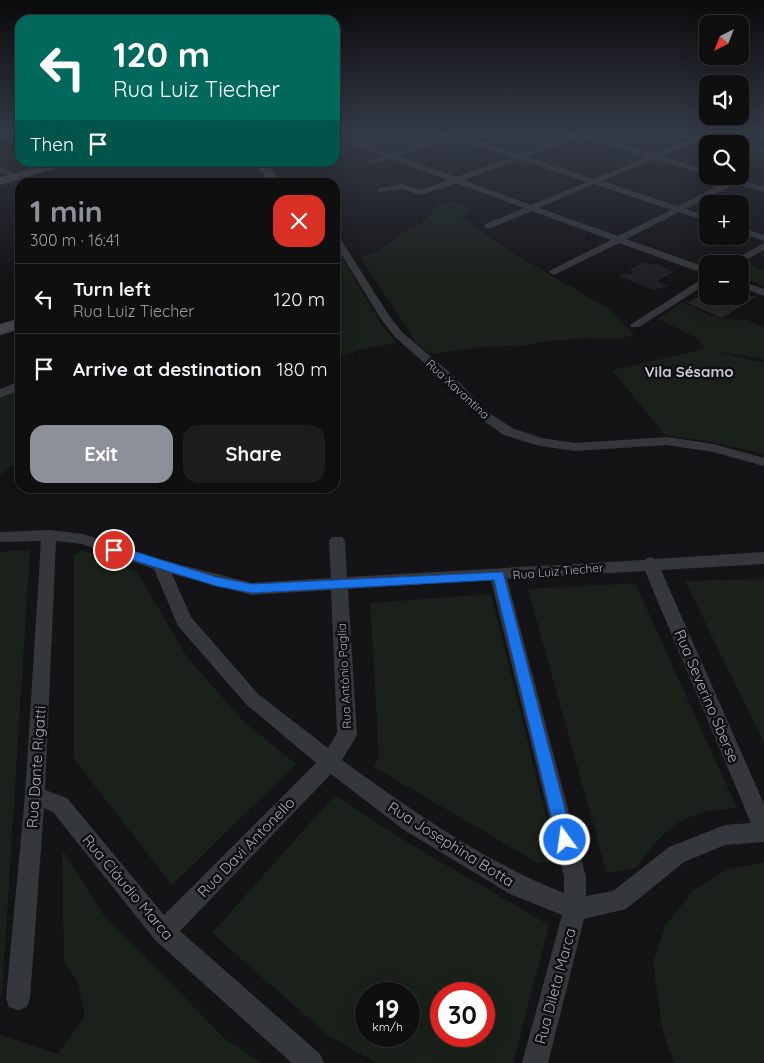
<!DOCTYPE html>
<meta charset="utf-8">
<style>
:root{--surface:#0f0f10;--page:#1d1d1e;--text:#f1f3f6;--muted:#9b9c9f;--line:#2f2f30;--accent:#8c9099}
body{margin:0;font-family:Quicksand,sans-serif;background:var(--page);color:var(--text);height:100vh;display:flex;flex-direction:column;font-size:19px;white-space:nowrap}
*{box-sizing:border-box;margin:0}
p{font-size:16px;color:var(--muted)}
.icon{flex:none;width:28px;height:28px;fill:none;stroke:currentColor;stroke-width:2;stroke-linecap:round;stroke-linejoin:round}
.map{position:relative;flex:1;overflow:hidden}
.details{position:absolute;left:15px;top:178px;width:325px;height:315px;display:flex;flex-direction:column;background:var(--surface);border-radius:15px;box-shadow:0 5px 20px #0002,0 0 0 1px var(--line)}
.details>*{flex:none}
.banner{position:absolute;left:15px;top:15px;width:325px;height:152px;border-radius:15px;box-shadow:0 5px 20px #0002,0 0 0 1px var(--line);background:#00695c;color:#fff;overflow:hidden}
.needle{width:32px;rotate:222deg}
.fabs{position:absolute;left:699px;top:15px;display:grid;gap:10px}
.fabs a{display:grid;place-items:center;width:50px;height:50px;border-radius:10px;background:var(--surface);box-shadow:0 5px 20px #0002,0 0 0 1px var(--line);font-size:25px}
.speed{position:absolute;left:355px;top:982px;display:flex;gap:10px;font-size:25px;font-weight:700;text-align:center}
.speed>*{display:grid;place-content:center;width:65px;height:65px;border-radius:50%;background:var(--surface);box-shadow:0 5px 20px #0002,0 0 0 1px var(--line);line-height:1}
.speed small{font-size:12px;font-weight:400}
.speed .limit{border:8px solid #d22;background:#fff;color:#111}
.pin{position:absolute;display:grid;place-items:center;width:42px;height:42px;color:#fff;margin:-21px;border:2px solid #fff;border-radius:50%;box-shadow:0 1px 5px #0007}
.me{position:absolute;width:55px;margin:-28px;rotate:346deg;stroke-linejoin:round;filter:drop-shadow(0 0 4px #0008)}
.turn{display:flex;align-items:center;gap:18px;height:105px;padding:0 15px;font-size:22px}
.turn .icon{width:65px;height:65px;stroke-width:2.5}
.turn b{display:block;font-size:35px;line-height:42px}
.then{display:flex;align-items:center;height:48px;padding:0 15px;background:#0003;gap:10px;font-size:19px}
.round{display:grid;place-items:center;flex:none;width:52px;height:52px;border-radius:15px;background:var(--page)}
.summary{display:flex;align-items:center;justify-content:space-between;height:85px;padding:0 15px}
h1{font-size:30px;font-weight:800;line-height:38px;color:var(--accent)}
.primary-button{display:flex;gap:10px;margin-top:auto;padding:10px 15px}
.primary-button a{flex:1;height:58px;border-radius:15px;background:var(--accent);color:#fff;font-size:20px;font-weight:800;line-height:58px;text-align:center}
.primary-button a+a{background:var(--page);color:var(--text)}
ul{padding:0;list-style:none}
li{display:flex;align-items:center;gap:15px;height:70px;padding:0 15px;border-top:1px solid var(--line)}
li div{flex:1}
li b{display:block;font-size:19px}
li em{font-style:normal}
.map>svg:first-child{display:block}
.built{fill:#202023}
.green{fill:#1a211a;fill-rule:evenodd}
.building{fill:#27272a}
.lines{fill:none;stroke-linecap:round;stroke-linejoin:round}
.street{fill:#34373b;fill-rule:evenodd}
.secondary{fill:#42464b;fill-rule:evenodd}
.route{fill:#1a73e8;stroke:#114b97}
.labels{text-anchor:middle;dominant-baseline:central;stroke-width:5;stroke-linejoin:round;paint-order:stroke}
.street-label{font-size:12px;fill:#a4aeb7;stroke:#0f0f11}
.far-district-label{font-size:15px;font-weight:bold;fill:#c6ccd3;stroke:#0f0f11}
.near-street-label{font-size:15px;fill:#a4aeb7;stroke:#0f0f11}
</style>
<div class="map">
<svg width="764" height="1063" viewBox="0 0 764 1063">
<rect width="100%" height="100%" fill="#141416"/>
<!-- built -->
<path class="built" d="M 644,262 L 653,265 L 656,263 L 673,272 L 657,281 L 668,286 L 654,290 L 618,276 L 624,273 L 629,274 L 634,272 L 629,270 Z"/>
<!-- green -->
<path class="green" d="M 455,140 L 478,148 L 463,154 L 439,146 Z
M 740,147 L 764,154 L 764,163 L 740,174 Z
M 617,150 L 640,157 L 623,164 L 601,157 Z
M 456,202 L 470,209 L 463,218 L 509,251 L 609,309 L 634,335 L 618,339 L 590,338 L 546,341 L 520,346 L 482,347 L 430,354 L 416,342 L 360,257 L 379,251 L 406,230 L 422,224 L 438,203 Z
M 335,246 L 383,327 L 397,343 L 363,349 L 335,358 Z
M 750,265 L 764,270 L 764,286 L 740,277 L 740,271 Z
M 682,302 L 709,315 L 723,319 L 744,320 L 764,327 L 764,359 L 715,351 L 764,363 L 764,454 L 711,442 L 665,435 L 612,370 L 705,349 L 697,338 L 658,319 Z
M 20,389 L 20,464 L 11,466 L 0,475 L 0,399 Z
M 30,550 L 2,992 L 0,998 L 0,552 Z
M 83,550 L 137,572 L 187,657 L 244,722 L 296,764 L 172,885 L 74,759 L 74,556 Z
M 764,579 L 764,743 L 685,581 Z
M 635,583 L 737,808 C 683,811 667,825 636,868 L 607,873 L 528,589 Z
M 491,594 L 557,861 L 538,863 L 374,767 L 379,755 L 370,603 Z
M 335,795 L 410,844 L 549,925 L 513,1063 L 377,1063 L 329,1036 L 212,933 ZM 366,994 L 409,994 L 409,1036 L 366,1036 ZM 441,994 L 484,994 L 484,1036 L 441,1036 Z
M 62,849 L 103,914 L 223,1037 L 262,1063 L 0,1063 L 0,1035 L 58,1054 L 85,1016 L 78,983 L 64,961 Z
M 764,863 L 764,1061 L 760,1063 L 674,1063 L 663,1032 L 653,963 L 665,926 L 694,890 L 728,869 Z"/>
<!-- building -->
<path class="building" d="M 708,292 L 708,296 L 757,296 L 722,318 L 687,303 Z"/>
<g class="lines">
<!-- street -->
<path class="street" d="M 8,133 L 18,133 L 0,141 L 0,136 Z
M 444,133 L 460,133 L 460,135 L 519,154 L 573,135 L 572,133 L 587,133 L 653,154 L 697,136 L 693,133 L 705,133 L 764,149 L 764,153 L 740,147 L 740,144 L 727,144 L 705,138 L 661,156 L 708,170 L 708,175 L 654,159 L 602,181 L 678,206 L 727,181 L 715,176 L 728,176 L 764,187 L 764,192 L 735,184 L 686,209 L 708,216 L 708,222 L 679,212 L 626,239 L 708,268 L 708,275 L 619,243 L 554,275 L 549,272 L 551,270 L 611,240 L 532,211 L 491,228 L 485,228 L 485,224 L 524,208 L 456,183 L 421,195 L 401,189 L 378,192 L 378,188 L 402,184 L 421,190 L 448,180 L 390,159 L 367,165 L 367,161 L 383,156 L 335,138 L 335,134 L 391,154 L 446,135 ZM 580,137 L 646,157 L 594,179 L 527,157 ZM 454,138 L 512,157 L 456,177 L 398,156 ZM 519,159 L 587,182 L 531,205 L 464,180 ZM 594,184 L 671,210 L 618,236 L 539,208 Z
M 0,167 L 19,175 L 20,177 L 16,179 L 0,172 Z
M 740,227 L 764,235 L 764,241 L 740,233 Z
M 335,234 L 338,235 L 390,317 L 403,333 L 449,372 L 489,413 L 514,429 L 542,438 L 575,443 L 667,437 L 714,444 L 764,458 L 764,466 L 713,452 L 667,445 L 575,451 L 540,446 L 504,435 L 481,419 L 441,378 L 395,337 L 381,319 L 335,244 Z
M 764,243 L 764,250 L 739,264 L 726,264 Z
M 708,275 L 708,283 L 639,327 L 631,327 L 630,325 Z
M 740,281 L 764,289 L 764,296 L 740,287 Z
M 20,381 L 20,390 L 0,398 L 0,389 Z
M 49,530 L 83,534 L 162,560 L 252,583 L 331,578 L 329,541 L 332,537 L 342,537 L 345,541 L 347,577 L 644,560 L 650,557 L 655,559 L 764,552 L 764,564 L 661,570 L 764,804 L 764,842 L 725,845 L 684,862 L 626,909 L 584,919 L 548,1063 L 522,1063 L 562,915 L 510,894 L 404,830 L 331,774 L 180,931 L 320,1054 L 324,1063 L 292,1063 L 155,940 L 53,812 L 44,808 L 30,998 L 27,1007 L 18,1010 L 9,1007 L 6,998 L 25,795 L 41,541 L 0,542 L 0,532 ZM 56,541 L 82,544 L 154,569 L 178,626 L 246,704 L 316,763 L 164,915 L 67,798 L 45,790 ZM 645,571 L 751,823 L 725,825 L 669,847 L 613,891 L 586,896 L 586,877 L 507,579 ZM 172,574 L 252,595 L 331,590 L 337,733 L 328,748 L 258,694 L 191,617 ZM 491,580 L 564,877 L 564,893 C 483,861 412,811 342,760 L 357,735 L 348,589 Z"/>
<!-- secondary -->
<path class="secondary" d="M 57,162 L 77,162 L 0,185 L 0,177 Z
M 253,162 L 265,162 L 282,182 L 270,182 Z
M 20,318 L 20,329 L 0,335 L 0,324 Z"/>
</g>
<!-- sky -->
<linearGradient id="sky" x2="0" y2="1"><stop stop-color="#0b0b0c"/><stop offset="0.47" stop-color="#343a47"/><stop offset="1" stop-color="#343a47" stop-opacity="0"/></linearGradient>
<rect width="764" height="282" fill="url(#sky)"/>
<!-- route -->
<path class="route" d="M 114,545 L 216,577 L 252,584 L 503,572 L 573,840 L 571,845 L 565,847 L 560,845 L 557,840 L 494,580 L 252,593 L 216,586 L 110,553 L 108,550 Z"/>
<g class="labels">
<!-- street labels -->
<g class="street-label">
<text transform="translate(458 389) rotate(43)">Rua Xavantina</text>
<text transform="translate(558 571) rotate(-5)">Rua Luiz Tiecher</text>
<text transform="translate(344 676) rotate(-93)">Rua Antônio Paglia</text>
</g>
<!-- far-district labels -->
<g class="far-district-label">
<text x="689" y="371">Vila Sésamo</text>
</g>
<!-- near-street labels -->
<g class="near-street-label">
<text transform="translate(707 696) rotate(67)">Rua Severino Sberse</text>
<text transform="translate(36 767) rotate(-86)">Rua Dante Rigatti</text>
<text transform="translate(451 844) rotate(32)">Rua Josephina Botta</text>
<text transform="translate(246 847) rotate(-46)">Rua Davi Antonello</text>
<text transform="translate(128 887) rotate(50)">Rua Cláudio Marca</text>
<text transform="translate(555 986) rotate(-75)">Rua Dileta Marca</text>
</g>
</g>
</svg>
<div class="fabs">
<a><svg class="needle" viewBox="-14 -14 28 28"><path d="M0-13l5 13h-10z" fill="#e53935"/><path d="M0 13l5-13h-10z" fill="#9b9c9f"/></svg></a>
<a><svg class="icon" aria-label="sound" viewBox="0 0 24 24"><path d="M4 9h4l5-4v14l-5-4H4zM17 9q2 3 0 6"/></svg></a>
<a><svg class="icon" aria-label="search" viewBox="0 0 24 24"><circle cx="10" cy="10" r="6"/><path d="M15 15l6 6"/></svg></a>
<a>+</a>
<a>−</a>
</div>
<div class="speed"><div>19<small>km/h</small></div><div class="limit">30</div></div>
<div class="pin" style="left:114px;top:550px;background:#d93025"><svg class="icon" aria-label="arrive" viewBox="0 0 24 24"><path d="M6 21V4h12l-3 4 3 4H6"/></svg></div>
<svg class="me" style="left:565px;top:840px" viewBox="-20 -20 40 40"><circle r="17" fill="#1a73e8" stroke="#fff" stroke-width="3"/><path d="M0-11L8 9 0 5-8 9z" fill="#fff"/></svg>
<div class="banner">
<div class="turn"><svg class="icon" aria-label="left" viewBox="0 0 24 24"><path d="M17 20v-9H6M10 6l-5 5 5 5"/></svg><div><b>120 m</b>Rua Luiz Tiecher</div></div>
<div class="then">Then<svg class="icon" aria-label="arrive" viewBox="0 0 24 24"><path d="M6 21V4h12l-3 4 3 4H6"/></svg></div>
</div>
<section class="details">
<div class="summary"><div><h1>1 min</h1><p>300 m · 16:41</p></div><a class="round" style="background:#d93025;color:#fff"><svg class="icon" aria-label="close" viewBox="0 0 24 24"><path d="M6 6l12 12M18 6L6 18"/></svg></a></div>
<ul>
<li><svg class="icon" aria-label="left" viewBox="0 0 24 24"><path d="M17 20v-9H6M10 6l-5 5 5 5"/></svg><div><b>Turn left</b><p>Rua Luiz Tiecher</p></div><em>120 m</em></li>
<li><svg class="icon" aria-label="arrive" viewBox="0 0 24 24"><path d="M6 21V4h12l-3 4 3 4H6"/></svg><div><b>Arrive at destination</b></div><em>180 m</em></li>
</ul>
<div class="primary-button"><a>Exit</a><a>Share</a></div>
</section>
</div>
